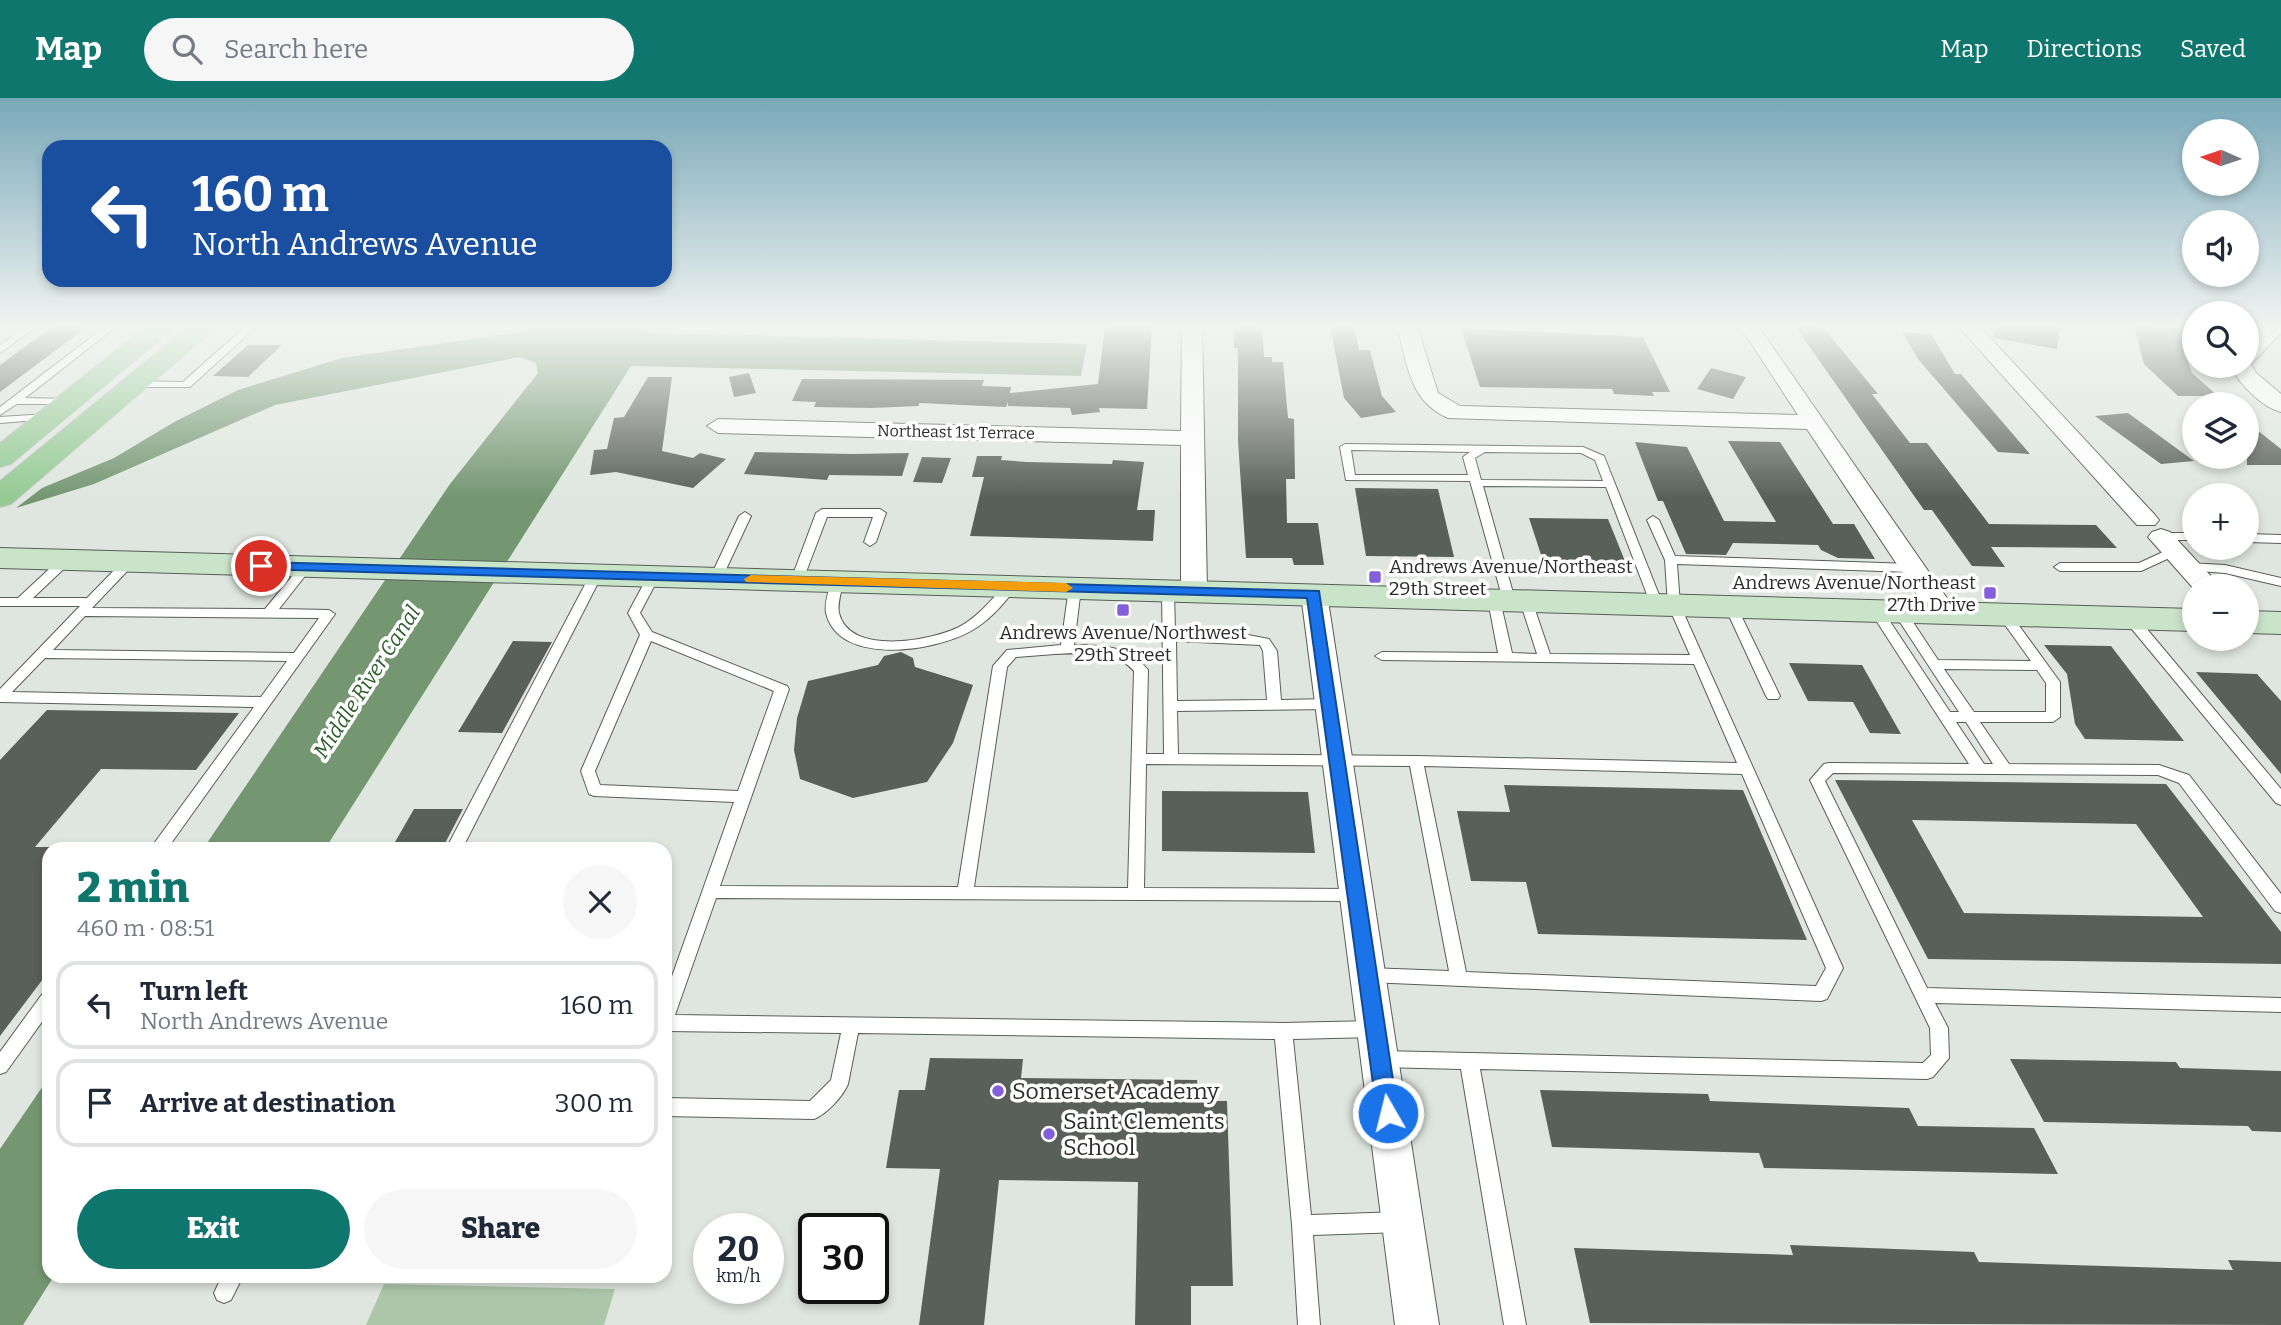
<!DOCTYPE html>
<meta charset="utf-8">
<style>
:root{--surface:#fff;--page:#f6f6f7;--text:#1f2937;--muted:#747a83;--line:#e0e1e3;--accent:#0f766e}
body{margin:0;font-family:Bitter,serif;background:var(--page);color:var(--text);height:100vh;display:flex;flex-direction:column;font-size:26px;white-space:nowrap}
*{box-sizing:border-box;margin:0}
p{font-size:23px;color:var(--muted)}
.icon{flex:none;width:38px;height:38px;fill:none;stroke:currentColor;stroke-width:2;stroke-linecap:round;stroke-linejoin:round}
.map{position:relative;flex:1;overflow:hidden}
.side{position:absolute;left:42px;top:744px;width:630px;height:441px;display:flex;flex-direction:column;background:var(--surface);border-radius:21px;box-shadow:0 4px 10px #0003}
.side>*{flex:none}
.hud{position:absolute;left:42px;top:42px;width:630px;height:147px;border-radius:21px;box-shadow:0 4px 10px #0003;background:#1a4fa0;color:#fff;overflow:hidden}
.needle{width:46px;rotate:273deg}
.buttons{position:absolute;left:2182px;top:21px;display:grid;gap:14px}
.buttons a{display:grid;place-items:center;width:77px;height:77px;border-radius:50%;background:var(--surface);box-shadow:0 4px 10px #0003;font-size:35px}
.speed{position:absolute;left:693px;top:1115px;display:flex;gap:14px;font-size:35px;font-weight:700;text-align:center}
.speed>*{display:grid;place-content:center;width:91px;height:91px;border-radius:50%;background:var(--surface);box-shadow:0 4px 10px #0003;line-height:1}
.speed small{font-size:18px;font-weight:400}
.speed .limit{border:4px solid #111;border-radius:10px;background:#fff;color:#111}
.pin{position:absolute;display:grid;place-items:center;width:60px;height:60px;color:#fff;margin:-30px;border:4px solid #fff;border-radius:50%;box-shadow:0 2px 7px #0007}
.me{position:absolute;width:77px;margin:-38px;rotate:352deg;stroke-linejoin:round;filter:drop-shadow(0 0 5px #0008)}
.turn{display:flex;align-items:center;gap:24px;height:147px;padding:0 35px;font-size:32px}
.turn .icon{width:91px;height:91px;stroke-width:2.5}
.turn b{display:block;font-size:49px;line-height:60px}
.round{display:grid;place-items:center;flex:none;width:74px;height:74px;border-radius:37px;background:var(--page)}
.head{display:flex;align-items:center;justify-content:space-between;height:119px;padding:0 35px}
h1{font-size:42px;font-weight:800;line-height:52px;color:var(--accent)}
.action{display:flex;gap:14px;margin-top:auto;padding:14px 35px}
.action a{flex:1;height:80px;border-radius:42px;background:var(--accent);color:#fff;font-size:28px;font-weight:800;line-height:80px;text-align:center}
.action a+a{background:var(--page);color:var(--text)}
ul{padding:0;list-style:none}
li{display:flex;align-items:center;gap:21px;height:88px;margin:0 14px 10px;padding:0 21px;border:4px solid var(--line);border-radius:21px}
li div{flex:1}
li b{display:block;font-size:26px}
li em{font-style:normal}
header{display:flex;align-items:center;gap:42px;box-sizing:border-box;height:98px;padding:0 35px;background:var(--accent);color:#fff}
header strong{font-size:33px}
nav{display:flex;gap:38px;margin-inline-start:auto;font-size:24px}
.search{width:490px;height:63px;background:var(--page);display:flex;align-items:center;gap:18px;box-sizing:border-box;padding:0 24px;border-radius:38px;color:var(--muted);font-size:26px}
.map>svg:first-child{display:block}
.green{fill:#acc6aa}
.water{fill:#749772}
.building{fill:#595f59;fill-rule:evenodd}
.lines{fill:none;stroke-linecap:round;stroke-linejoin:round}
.service-casing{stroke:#585e58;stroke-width:2}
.minor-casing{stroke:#585e58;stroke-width:2}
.secondary-casing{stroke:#585e58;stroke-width:2}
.primary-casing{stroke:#c4c4c4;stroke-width:2}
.service{fill:#fff;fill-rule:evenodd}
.minor{fill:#fff;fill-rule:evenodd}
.secondary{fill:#cae4ca;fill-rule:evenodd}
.primary{fill:#95ca94;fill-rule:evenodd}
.route{fill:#1a73e8;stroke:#114b97;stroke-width:2}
.slow{fill:#f59e0b}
.poi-dot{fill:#835fda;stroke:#fff;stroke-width:2.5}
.labels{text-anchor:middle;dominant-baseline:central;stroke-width:7;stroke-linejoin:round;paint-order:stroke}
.far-street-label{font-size:16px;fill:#2b2d2b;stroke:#fff}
.poi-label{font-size:19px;fill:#2b2d2b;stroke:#fff;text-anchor:start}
.water-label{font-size:21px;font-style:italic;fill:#2b5c2a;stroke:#fff}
.near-poi-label{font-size:23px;fill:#2b2d2b;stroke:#fff;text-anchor:start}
</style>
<header>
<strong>Map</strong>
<div class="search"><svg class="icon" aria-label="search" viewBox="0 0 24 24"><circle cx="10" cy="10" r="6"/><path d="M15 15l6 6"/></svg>Search here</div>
<nav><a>Map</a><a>Directions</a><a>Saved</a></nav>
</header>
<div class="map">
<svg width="2281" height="1227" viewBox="0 0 2281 1227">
<rect width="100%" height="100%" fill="#dfe6df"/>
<!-- green -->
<path class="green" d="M 384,1186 L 615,1191 L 604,1227 L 366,1227 Z"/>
<!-- water -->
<path class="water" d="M 535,228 L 645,228 L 645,232 L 654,235 L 1087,246 L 1081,278 L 631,268 L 325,751 L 203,751 L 450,386 L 538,275 L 536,265 L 520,259 L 275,307 L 94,386 L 16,410 L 42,390 L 114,360 L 176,323 L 238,292 L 342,260 L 521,234 Z
M 49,979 L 49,1178 L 54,1178 L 23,1227 L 0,1227 L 0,1051 Z"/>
<!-- building -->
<path class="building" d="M 53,228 L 88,228 L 0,294 L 0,267 Z
M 1105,228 L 1152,228 L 1147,311 L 1099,310 L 1100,314 L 1072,317 L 1070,310 L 1008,308 L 1008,304 L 1006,309 L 919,305 L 919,308 L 871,310 L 814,309 L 816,304 L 792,303 L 802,281 L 984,282 L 982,288 L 1011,289 L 1010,295 L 1098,286 Z
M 1233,228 L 1262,228 L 1264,259 L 1272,259 L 1272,264 L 1283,264 L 1288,320 L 1294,321 L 1295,381 L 1286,381 L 1287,425 L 1318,425 L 1324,467 L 1294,467 L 1292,460 L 1246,460 L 1238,343 L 1238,250 L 1234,250 Z
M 1330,228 L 1354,228 L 1359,252 L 1370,252 L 1382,298 L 1396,314 L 1361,320 L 1344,300 Z
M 1795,228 L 1822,228 L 1878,296 L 1872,296 L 1910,345 L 1927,345 L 1989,426 L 2096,427 L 2117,450 L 1991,449 L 2005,469 L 1972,468 L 1932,412 L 1924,412 Z
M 1995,228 L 2060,228 L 2057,251 L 1994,240 Z
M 2134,228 L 2194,231 L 2194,243 L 2185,256 L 2192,275 L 2218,298 L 2178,298 L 2144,266 Z
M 1461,230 L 1643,239 L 1670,294 L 1652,294 L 1654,298 L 1614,296 L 1612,291 L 1480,289 Z
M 1902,234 L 1931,236 L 1955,276 L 1961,276 L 2030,356 L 1998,354 L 1918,261 Z
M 248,247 L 282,247 L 248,279 L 213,278 Z
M 1711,270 L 1746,279 L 1733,301 L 1697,291 Z
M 749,275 L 756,295 L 734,299 L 729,279 Z
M 648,279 L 672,279 L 662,353 L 693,360 L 700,355 L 726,361 L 693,390 L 616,374 L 590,377 L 594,352 L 607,351 L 614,320 L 624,319 Z
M 2128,315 L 2194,363 L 2161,366 L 2095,318 Z
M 2247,324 L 2281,351 L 2281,367 L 2247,367 Z
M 1728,343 L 1780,344 L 1833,426 L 1854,426 L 1875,461 L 1838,460 L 1821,452 L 1818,447 L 1733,445 L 1726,457 L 1686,456 L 1663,403 L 1658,403 L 1635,344 L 1687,349 L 1724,423 L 1776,424 Z
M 755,354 L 853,356 L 909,355 L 902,378 L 829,377 L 827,382 L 744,376 Z
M 977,358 L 1002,358 L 1001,362 L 1027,364 L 1112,366 L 1113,362 L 1144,364 L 1137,412 L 1155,412 L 1153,443 L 970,438 L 984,379 L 972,379 Z
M 922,359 L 951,360 L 942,385 L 913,384 Z
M 1355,390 L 1438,391 L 1454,459 L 1366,458 Z
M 1529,420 L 1608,421 L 1629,473 L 1546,472 Z
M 513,543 L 552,544 L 502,635 L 458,634 Z
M 2044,547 L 2111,548 L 2184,643 L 2085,641 L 2075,626 L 2067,576 Z
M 901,554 L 913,560 L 915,569 L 973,587 L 953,645 L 927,684 L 853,700 L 800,681 L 794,652 L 797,620 L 808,583 L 878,567 L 884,558 Z
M 1789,565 L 1862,567 L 1901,636 L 1870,635 L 1853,604 L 1808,603 Z
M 2196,574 L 2257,576 L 2281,603 L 2281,676 Z
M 47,612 L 239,615 L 196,672 L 101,671 L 35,749 L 49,749 L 49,873 L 0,938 L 0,662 Z
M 1835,682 L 2166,686 L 2281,834 L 2281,866 L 1928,861 ZM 1912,722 L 2136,726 L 2203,819 L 1964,815 Z
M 1504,687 L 1743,692 L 1807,842 L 1538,836 L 1526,784 L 1471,783 L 1457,713 L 1510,714 Z
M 1162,693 L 1308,694 L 1315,755 L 1162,753 Z
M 414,711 L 463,711 L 442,751 L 391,751 Z
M 930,960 L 1023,961 L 1021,980 L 1197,982 L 1198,1003 L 1227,1003 L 1233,1188 L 1191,1188 L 1191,1227 L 1135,1227 L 1138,1084 L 999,1082 L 984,1227 L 919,1227 L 940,1071 L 886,1070 L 899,992 L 925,992 Z
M 2010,961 L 2176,964 L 2180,970 L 2281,973 L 2281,1034 L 2252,1033 L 2248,1028 L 2044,1024 Z
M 1540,992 L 1708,996 L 1710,1003 L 1909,1010 L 1918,1028 L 2034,1030 L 2058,1076 L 1764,1070 L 1759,1055 L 1552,1049 Z
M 1790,1147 L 1974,1154 L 1979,1164 L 2233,1172 L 2228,1162 L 2281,1164 L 2281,1227 L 1590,1225 L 1574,1150 L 1793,1157 Z"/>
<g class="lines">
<defs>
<path id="service" d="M 27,228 L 38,228 L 0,255 L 0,247 Z
M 106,228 L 117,228 L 25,300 L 68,301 L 72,302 L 72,306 L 17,306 L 0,317 L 0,309 Z
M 246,228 L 257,228 L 190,289 L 136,289 L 131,286 L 136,283 L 183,284 Z
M 47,316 L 52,319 L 51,321 L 0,325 L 0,319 Z
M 1345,346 L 1583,349 L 1604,358 L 1663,507 L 1657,511 L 1651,507 L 1606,389 L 1483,388 L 1515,502 L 1509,506 L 1503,502 L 1470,383 L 1346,382 L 1340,349 ZM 1351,352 L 1470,354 L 1463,359 L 1468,377 L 1355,377 ZM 1485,354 L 1581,355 L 1595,362 L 1603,383 L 1481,382 L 1475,360 Z
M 822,411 L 880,411 L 886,415 L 876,444 L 870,448 L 864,444 L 873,419 L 827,419 L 803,482 L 797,486 L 793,485 L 791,482 L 816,415 Z
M 745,414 L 751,418 L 722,480 L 720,483 L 712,483 L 710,480 L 739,418 Z
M 1653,418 L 1659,422 L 1675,458 L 1911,466 L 1917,470 L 1911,474 L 1677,466 L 1680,507 L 1843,870 L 1827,901 L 1821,903 L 1368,884 L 1362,882 L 1359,877 L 1362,872 L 1368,870 L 1449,873 L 1410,668 L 1146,666 L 1144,790 L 1356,791 L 1362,792 L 1364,797 L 1362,802 L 1356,803 L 716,800 L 675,917 L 1283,925 L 1374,923 L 1380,926 L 1383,931 L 1380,936 L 1374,939 L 1293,941 L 1311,1117 L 1401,1114 L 1408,1117 L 1411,1124 L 1408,1131 L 1401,1134 L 1313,1137 L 1320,1227 L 1298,1227 L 1292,1127 L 1275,941 L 858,935 L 848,986 C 843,998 827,1016 814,1021 L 665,1018 L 665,1000 L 810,1003 L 831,982 L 841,935 L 665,933 L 665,898 L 734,704 L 594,698 L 589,696 L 581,673 L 640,537 L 628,515 L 649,476 L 657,476 L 659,479 L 640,515 L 652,534 L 787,588 L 789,591 L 720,788 L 958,789 L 993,568 L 1007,552 L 1061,547 L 1069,490 L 1075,486 L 1081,490 L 1074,547 C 1102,547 1130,548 1148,572 L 1146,656 L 1164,656 L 1162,492 L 1168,488 L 1174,492 L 1175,535 L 1248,537 L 1269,541 L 1277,553 L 1281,602 L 1329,601 L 1336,606 L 1329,611 L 1177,613 L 1178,656 L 1416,658 L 1737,665 L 1694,566 L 1382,562 L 1375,558 L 1382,554 L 1498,555 L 1488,502 L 1494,498 L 1500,502 L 1512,555 L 1537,556 L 1520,503 L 1526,499 L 1532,503 L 1550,556 L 1690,557 L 1668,507 L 1665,462 L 1647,422 ZM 651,543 L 774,593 L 738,693 L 600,687 L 595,673 ZM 1176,543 L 1260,547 L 1263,553 L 1267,602 L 1177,603 ZM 1055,556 C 1080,555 1115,551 1134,573 L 1128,790 L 974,789 L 1007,569 L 1016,559 ZM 1424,668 L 1742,676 L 1826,870 L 1816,888 L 1466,874 Z
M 2161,435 L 2194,435 L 2194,442 L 2157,442 L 2155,439 Z
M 2247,436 L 2281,437 L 2281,445 L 2247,444 Z
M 2174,449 L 2178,450 L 2180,453 L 2178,456 L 2141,473 L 2060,473 L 2054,469 L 2060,465 L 2139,465 Z
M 66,458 L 70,459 L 72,462 L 70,465 L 33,500 L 87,500 L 125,461 L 133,461 L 135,464 L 133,467 L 92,510 L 265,511 L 302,466 L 306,465 L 312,469 L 279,511 L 329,512 L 335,516 L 167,751 L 150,751 L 254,609 L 0,604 L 0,591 L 80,508 L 0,508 L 0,500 L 18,500 L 62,459 ZM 85,518 L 319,520 L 294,555 L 53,552 ZM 45,560 L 287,563 L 261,599 L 12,594 Z
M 2189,465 L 2225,467 L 2281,480 L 2281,488 L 2225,475 L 2185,472 L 2183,469 L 2185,466 Z
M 596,473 L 602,477 L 462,751 L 446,751 L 590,477 Z
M 837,479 L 843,483 C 842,493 837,505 839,515 C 849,558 931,543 959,529 C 978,519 992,501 1007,485 L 1015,485 L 1017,488 C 1005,505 989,523 971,533 C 936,553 839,569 826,515 C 824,505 829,493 831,483 Z
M 1731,505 L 1737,509 L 1780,598 L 1778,601 L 1768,601 L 1766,598 L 1725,509 Z
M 1876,509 L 1881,510 L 1950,614 L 1959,614 L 1894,515 L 1895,512 L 1905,512 L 1938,562 L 2031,563 L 1998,517 L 1999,514 L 2009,514 L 2060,584 L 2060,619 L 2053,624 L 1980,624 L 2009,666 L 2159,667 L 2189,677 L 2281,796 L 2281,815 L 2275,813 L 2179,685 L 2158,677 L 1833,675 L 1825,683 L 1927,890 L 2281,900 L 2281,914 L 1935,905 L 1948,930 L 1949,960 L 1933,979 L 1927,981 L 1480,971 L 1526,1227 L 1504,1227 L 1461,971 L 1381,969 L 1375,967 L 1372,961 L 1375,955 L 1381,953 L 1923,965 L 1931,957 L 1930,930 L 1810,682 L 1824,666 L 1829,665 L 1969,666 L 1870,513 ZM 1944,571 L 2037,572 L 2046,585 L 2046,614 L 1974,614 ZM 1956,624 L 1966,624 L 1993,666 L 1984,666 Z
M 2131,517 L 2136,518 L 2281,691 L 2281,707 L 2276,705 L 2126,524 L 2125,521 Z
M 49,893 L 49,914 L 6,974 L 0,976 L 0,954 L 43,895 Z
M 222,1178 L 243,1178 L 231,1202 L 224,1205 L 217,1202 L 214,1195 Z"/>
<path id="minor" d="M 1182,228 L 1202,228 L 1207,493 L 1203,499 L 1194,501 L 1185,499 L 1181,493 L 1181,347 L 718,335 L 707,328 L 718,321 L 1181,333 Z
M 1397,228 L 1417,228 L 1438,295 L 1460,308 L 1798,317 L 1747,239 L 1735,228 L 1758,228 L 1958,516 L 1954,522 L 1944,525 L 1934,522 L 1807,331 L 1448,320 C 1408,302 1408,266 1397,228 Z
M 1958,228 L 1979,228 L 2155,417 L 2159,422 L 2155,427 L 2137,427 Z
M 2265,228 L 2281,228 L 2281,235 L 2251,266 L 2256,275 L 2281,296 L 2281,314 C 2261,309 2240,286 2230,268 L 2247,268 L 2247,248 Z
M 2161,431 L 2170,434 L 2220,488 L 2194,491 L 2148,439 L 2152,434 Z
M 1314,488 L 1324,490 L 1327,496 L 1439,1227 L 1395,1227 L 1301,496 L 1304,490 Z"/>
<path id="secondary" d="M 0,450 L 2194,511 L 2194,533 L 0,470 Z
M 2247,513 L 2281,514 L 2281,536 L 2247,535 Z"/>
<path id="primary" d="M 146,228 L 176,228 L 11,366 L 0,369 L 0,345 Z
M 189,228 L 218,228 L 11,406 L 0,409 L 0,383 Z"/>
</defs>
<!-- service casing -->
<use href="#service" class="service-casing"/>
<!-- minor casing -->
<use href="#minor" class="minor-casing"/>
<!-- secondary casing -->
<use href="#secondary" class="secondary-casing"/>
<!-- primary casing -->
<use href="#primary" class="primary-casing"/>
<!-- service -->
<use href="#service" class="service"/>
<!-- minor -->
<use href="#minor" class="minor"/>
<!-- secondary -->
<use href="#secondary" class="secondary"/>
<!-- primary -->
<use href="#primary" class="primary"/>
</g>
<!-- sky -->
<linearGradient id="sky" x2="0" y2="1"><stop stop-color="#79a8b9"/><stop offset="0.57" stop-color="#f1f4f1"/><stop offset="1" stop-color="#f1f4f1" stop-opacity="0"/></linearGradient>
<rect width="2281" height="400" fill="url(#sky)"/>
<!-- route -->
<path class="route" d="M 261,464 L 1319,493 L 1398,1015 L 1395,1022 L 1388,1025 L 1380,1022 L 1377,1015 L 1307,500 L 256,471 L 256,465 Z"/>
<!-- slow -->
<path class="slow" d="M 751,477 L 1066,485 L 1073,490 L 1066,494 L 746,484 L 744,481 Z"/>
<!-- markers -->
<g class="poi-dot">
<rect x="1368" y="472" width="14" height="14" rx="3.5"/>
<rect x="1983" y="488" width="14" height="14" rx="3.5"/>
<rect x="1116" y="505" width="14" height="14" rx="3.5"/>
<circle cx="998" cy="993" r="7"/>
<circle cx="1049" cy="1036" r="7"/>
</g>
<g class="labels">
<!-- far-street labels -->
<g class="far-street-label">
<text transform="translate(956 334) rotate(1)">Northeast 1st Terrace</text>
</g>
<!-- poi labels -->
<g class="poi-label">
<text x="1389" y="468">Andrews Avenue/Northeast<tspan x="1389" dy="22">29th Street</tspan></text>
<text x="1976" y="484" text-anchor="end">Andrews Avenue/Northeast<tspan x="1976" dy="22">27th Drive</tspan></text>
<text x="1123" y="534" text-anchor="middle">Andrews Avenue/Northwest<tspan x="1123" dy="22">29th Street</tspan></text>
</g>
<!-- water labels -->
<g class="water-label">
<text transform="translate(367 584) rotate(-57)">Middle River Canal</text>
</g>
<!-- near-poi labels -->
<g class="near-poi-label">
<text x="1012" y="993">Somerset Academy</text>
<text x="1063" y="1023">Saint Clements<tspan x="1063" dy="26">School</tspan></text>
</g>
</g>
</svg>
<div class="buttons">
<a><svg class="needle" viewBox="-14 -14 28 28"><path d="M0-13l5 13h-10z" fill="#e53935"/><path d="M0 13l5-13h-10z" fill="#747a83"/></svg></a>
<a><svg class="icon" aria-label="sound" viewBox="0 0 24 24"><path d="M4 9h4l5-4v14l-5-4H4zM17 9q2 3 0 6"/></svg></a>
<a><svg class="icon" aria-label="search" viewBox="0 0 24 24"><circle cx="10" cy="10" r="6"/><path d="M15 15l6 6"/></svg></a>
<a><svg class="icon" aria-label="layers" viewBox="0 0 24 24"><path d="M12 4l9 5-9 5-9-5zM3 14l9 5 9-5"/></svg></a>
<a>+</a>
<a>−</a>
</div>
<div class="speed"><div>20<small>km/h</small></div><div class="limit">30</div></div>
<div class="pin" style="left:261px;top:468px;background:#d93025"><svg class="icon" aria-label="arrive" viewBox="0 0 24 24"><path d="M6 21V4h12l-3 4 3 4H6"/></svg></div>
<svg class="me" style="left:1388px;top:1015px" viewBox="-20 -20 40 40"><circle r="17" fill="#1a73e8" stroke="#fff" stroke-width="3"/><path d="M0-11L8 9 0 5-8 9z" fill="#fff"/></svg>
<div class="hud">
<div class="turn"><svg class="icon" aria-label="left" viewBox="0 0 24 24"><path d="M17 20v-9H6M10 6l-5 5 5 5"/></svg><div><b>160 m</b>North Andrews Avenue</div></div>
</div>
<section class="side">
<div class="head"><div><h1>2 min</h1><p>460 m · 08:51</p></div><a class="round"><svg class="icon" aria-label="close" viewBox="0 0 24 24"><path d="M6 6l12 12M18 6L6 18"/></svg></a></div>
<ul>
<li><svg class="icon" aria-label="left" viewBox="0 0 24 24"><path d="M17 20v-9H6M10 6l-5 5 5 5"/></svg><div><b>Turn left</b><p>North Andrews Avenue</p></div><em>160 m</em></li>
<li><svg class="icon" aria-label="arrive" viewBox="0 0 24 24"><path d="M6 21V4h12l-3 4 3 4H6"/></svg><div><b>Arrive at destination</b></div><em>300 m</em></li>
</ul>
<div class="action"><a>Exit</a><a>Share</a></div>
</section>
</div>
